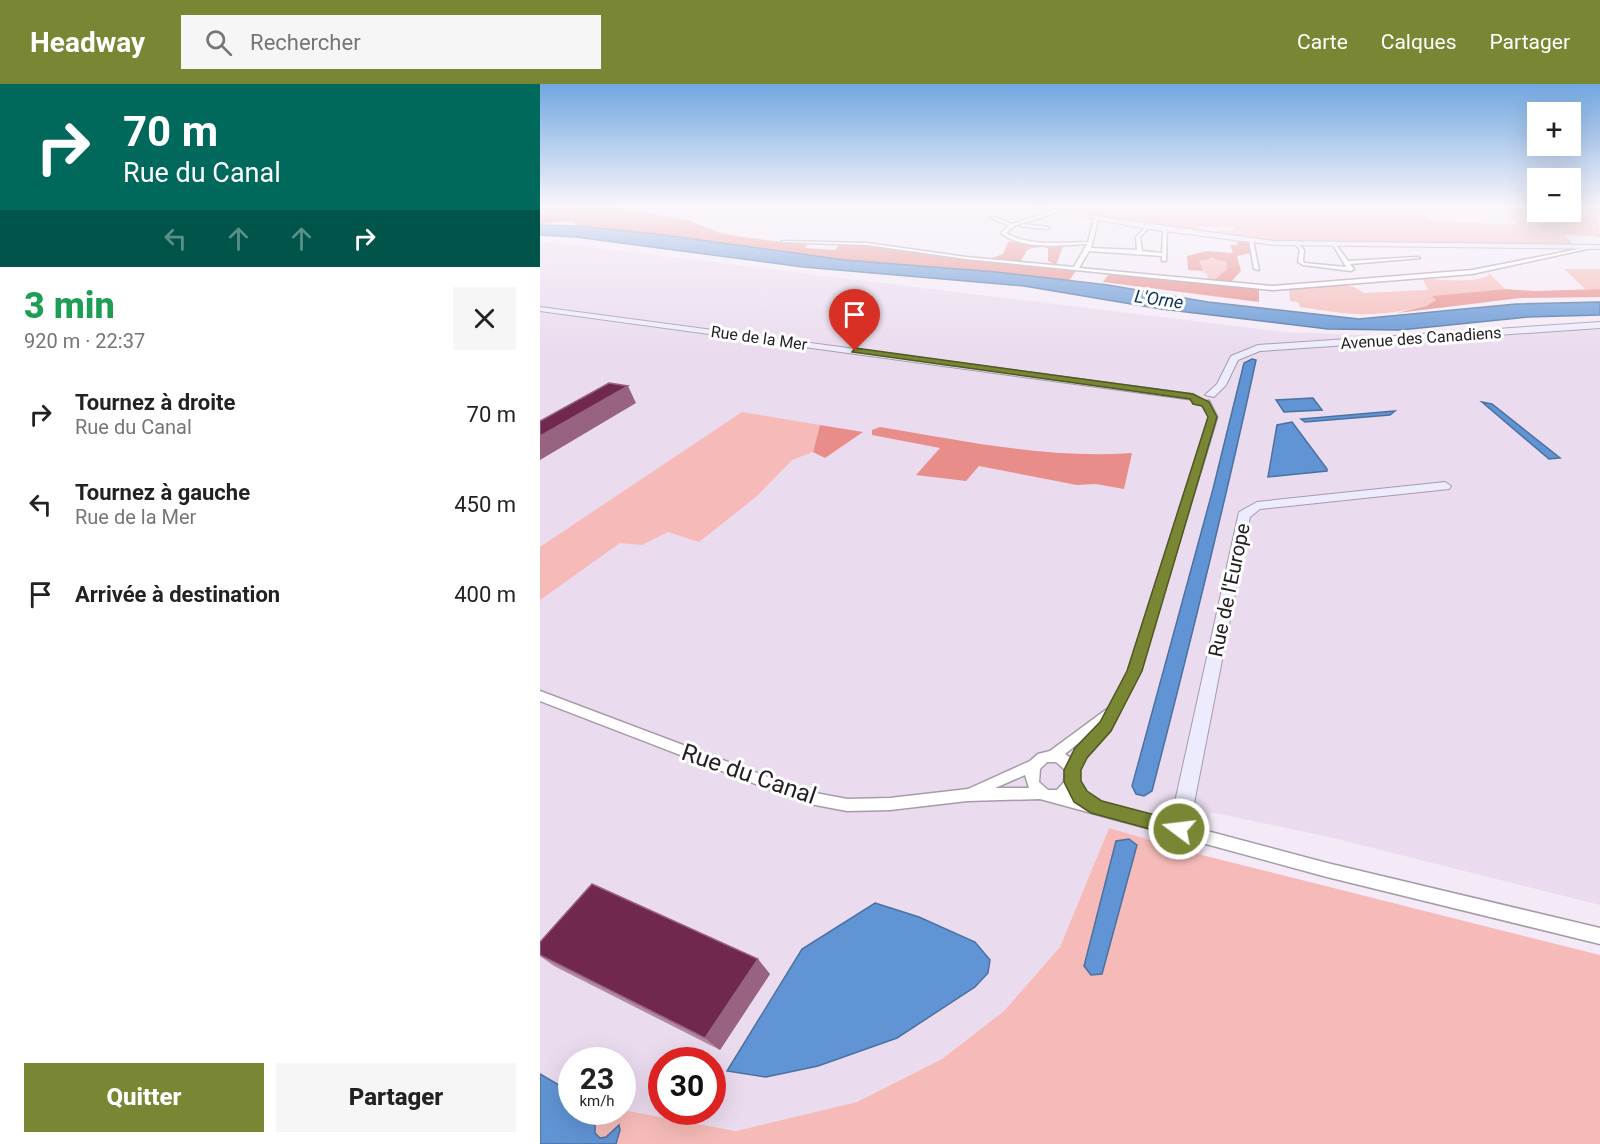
<!DOCTYPE html>
<html lang="fr">
<meta charset="utf-8">
<style>
:root{--surface:#fff;--page:#f6f6f6;--text:#222;--muted:#767676;--accent:#798735}
body{margin:0;font-family:Roboto,sans-serif;background:var(--page);color:var(--text);height:100vh;display:flex;flex-direction:column;font-size:22px;white-space:nowrap}
*{box-sizing:border-box;margin:0}
p{font-size:20px;color:var(--muted)}
.icon{flex:none;width:33px;height:33px;fill:none;stroke:currentColor;stroke-width:2;stroke-linecap:round;stroke-linejoin:round}
.map{position:relative;flex:1;overflow:hidden}
.side{display:flex;flex-direction:column;background:var(--surface);width:540px}
.side>*{flex:none}
.guide{background:#00695c;color:#fff;overflow:hidden}
.fabs{position:absolute;left:987px;top:18px;display:grid;gap:12px}
.fabs a{display:grid;place-items:center;width:54px;height:54px;border-radius:0px;background:var(--surface);box-shadow:0 6px 24px #0002;font-size:30px}
.speed{position:absolute;left:18px;top:963px;display:flex;gap:12px;font-size:30px;font-weight:700;text-align:center}
.speed>*{display:grid;place-content:center;width:78px;height:78px;border-radius:50%;background:var(--surface);box-shadow:0 6px 24px #0002;line-height:1}
.speed small{font-size:15px;font-weight:400}
.speed .limit{border:9px solid #d22;background:#fff;color:#111}
.pin{position:absolute;display:grid;place-items:center;width:51px;height:51px;color:#fff;margin:-62px -26px;border-radius:50% 50% 50% 0;rotate:-45deg;box-shadow:0 0 6px #0007}
.pin .icon{rotate:45deg}
.me{position:absolute;width:66px;margin:-33px;rotate:285deg;stroke-linejoin:round;filter:drop-shadow(0 0 4px #0008)}
.turn{display:flex;align-items:center;gap:21px;height:126px;padding:0 24px;font-size:27px}
.turn .icon{width:78px;height:78px;stroke-width:2.5}
.turn b{display:block;font-size:42px;line-height:51px}
.lanes{display:flex;align-items:center;height:57px;padding:0 24px;background:#0003;justify-content:center;gap:30px;direction:ltr}
.lanes .off{opacity:.35}
.round{display:grid;place-items:center;flex:none;width:63px;height:63px;border-radius:0px;background:var(--page)}
.overview{display:flex;align-items:center;justify-content:space-between;height:102px;padding:0 24px}
h1{font-size:36px;font-weight:800;line-height:45px;color:#1e9e55}
.primary-button{display:flex;gap:12px;margin-top:auto;padding:12px 24px}
.primary-button a{flex:1;height:69px;border-radius:0px;background:var(--accent);color:#fff;font-size:24px;font-weight:800;line-height:69px;text-align:center}
.primary-button a+a{background:var(--page);color:var(--text)}
ul{padding:0;list-style:none}
li{display:flex;align-items:center;gap:18px;height:90px;padding:0 24px}
li div{flex:1}
li b{display:block;font-size:22px}
li em{font-style:normal}
header{display:flex;align-items:center;gap:36px;box-sizing:border-box;height:84px;padding:0 30px;background:var(--accent);color:#fff}
header strong{font-size:28px}
nav{display:flex;gap:33px;margin-inline-start:auto;font-size:21px}
.search{width:420px;height:54px;background:var(--page);display:flex;align-items:center;gap:15px;box-sizing:border-box;padding:0 21px;border-radius:0px;color:var(--muted);font-size:22px}
main{display:flex;flex:1;min-height:0}
.map>svg:first-child{display:block}
.built{fill:#eadbee;fill-rule:evenodd}
.green{fill:#f6bbb8}
.forest{fill:#e88d8a}
.water{fill:#6094d4;stroke:#4d719f;stroke-width:1.5}
.lines{fill:none;stroke-linecap:round;stroke-linejoin:round}
.street-casing{stroke:#a69ca8;stroke-width:3}
.secondary-casing{stroke:#a69ca8;stroke-width:2}
.street{fill:#fff;fill-rule:evenodd}
.secondary{fill:#ececfe;fill-rule:evenodd}
.wall{fill:#b289a3}
.shaded-wall{fill:#986281}
.building{fill:#71284f;stroke:#986281;stroke-width:1.5}
.route{fill:#798735;stroke:#4f5822;stroke-width:1.5}
.labels{text-anchor:middle;dominant-baseline:central;stroke-width:6;stroke-linejoin:round;paint-order:stroke}
.far-street-label{font-size:16px;fill:#221f23;stroke:#fff}
.far-water-label{font-size:18px;font-style:italic;fill:#0f345d;stroke:#fff}
.street-label{font-size:20px;fill:#221f23;stroke:#fff}
.near-street-label{font-size:24px;fill:#221f23;stroke:#fff}
</style>
<header>
<strong>Headway</strong>
<div class="search"><svg class="icon" aria-label="search" viewBox="0 0 24 24"><circle cx="10" cy="10" r="6"/><path d="M15 15l6 6"/></svg>Rechercher</div>
<nav><a>Carte</a><a>Calques</a><a>Partager</a></nav>
</header>
<main>
<section class="side">
<div class="guide">
<div class="turn"><svg class="icon" aria-label="right" viewBox="0 0 24 24"><path d="M7 20v-9h11M14 6l5 5-5 5"/></svg><div><b>70 m</b>Rue du Canal</div></div>
<div class="lanes"><svg class="icon off" aria-label="left" viewBox="0 0 24 24"><path d="M17 20v-9H6M10 6l-5 5 5 5"/></svg><svg class="icon off" aria-label="ahead" viewBox="0 0 24 24"><path d="M12 20V5M6 11l6-6 6 6"/></svg><svg class="icon off" aria-label="ahead" viewBox="0 0 24 24"><path d="M12 20V5M6 11l6-6 6 6"/></svg><svg class="icon" aria-label="right" viewBox="0 0 24 24"><path d="M7 20v-9h11M14 6l5 5-5 5"/></svg></div>
</div>
<div class="overview"><div><h1>3 min</h1><p>920 m · 22:37</p></div><a class="round"><svg class="icon" aria-label="close" viewBox="0 0 24 24"><path d="M6 6l12 12M18 6L6 18"/></svg></a></div>
<ul>
<li><svg class="icon" aria-label="right" viewBox="0 0 24 24"><path d="M7 20v-9h11M14 6l5 5-5 5"/></svg><div><b>Tournez à droite</b><p>Rue du Canal</p></div><em>70 m</em></li>
<li><svg class="icon" aria-label="left" viewBox="0 0 24 24"><path d="M17 20v-9H6M10 6l-5 5 5 5"/></svg><div><b>Tournez à gauche</b><p>Rue de la Mer</p></div><em>450 m</em></li>
<li><svg class="icon" aria-label="arrive" viewBox="0 0 24 24"><path d="M6 21V4h12l-3 4 3 4H6"/></svg><div><b>Arrivée à destination</b></div><em>400 m</em></li>
</ul>
<div class="primary-button"><a>Quitter</a><a>Partager</a></div>
</section>
<div class="map">
<svg width="1060" height="1060" viewBox="0 0 1060 1060">
<rect width="100%" height="100%" fill="#f4eaf7"/>
<!-- built -->
<path class="built" d="M 0,157 L 744,248 L 844,252 L 1060,238 L 1060,821 L 789,753 L 670,728 L 662,771 L 569,744 L 520,863 L 464,927 L 402,975 L 317,1018 L 196,1047 L 83,1026 L 82,976 L 32,976 L 31,1008 L 0,990 ZM 122,976 L 172,976 L 172,1028 L 122,1028 Z"/>
<!-- green -->
<path class="green" d="M 499,123 L 876,123 L 892,137 L 979,141 L 958,123 L 997,123 L 998,128 L 1030,128 L 1031,123 L 1058,123 L 1060,154 L 1056,152 L 1024,151 L 1034,161 L 739,158 L 673,151 L 680,146 L 692,148 L 695,143 L 660,142 L 656,149 Z
M 664,175 L 678,175 L 686,178 L 687,185 L 673,197 L 668,196 L 667,190 L 661,188 L 665,187 L 659,178 Z
M 1024,185 L 1060,185 L 1060,205 L 1045,205 Z
M 948,188 L 965,205 L 893,212 L 896,216 C 887,223 877,224 866,226 C 824,234 802,229 760,223 L 758,218 L 750,217 L 749,207 L 752,204 C 774,203 806,193 823,209 L 888,206 L 883,195 C 904,195 928,200 949,192 Z
M 202,328 L 280,341 L 273,368 L 252,376 L 217,412 L 159,458 L 128,448 L 102,461 L 80,459 L 0,516 L 0,463 Z
M 569,744 L 662,771 L 1060,871 L 1060,1060 L 76,1060 L 79,1054 L 61,1054 L 55,1049 L 55,1028 L 83,1026 L 196,1047 L 317,1018 L 402,975 L 464,927 L 520,863 Z"/>
<!-- forest -->
<path class="forest" d="M 0,123 L 77,123 L 151,137 L 180,149 L 202,153 L 267,161 L 265,164 L 295,166 L 299,161 L 330,161 L 434,176 L 537,185 L 529,197 C 454,188 380,183 305,176 C 215,168 127,150 37,142 L 31,137 L 0,140 Z
M 696,155 L 709,158 L 712,169 L 697,172 L 701,187 L 689,200 L 673,197 L 687,185 L 686,178 L 672,174 L 659,177 L 664,187 L 648,186 L 647,172 L 666,167 L 693,169 L 690,161 L 698,161 Z
M 477,157 L 524,160 L 516,181 L 508,177 L 508,165 L 505,162 L 488,165 L 480,178 L 452,174 L 463,170 L 468,158 Z
M 569,190 L 719,205 L 719,218 L 563,198 Z
M 965,205 L 995,207 L 1060,205 L 1060,213 L 980,214 L 857,229 L 886,222 L 896,216 L 892,212 Z
M 280,341 L 323,348 L 285,374 L 273,368 Z
M 340,343 C 426,357 505,375 592,369 L 584,405 L 556,400 L 537,401 L 439,382 L 426,397 L 376,391 L 400,364 L 332,351 L 332,346 Z"/>
<!-- water -->
<path class="water" d="M 0,141 L 37,142 L 124,151 L 305,176 L 456,188 L 568,201 L 668,218 L 819,235 L 976,220 L 1060,218 L 1060,231 L 988,233 L 860,246 L 788,245 L 621,225 L 484,202 L 263,183 L 36,153 L 0,151 Z
M 712,275 L 716,276 C 685,421 649,564 612,707 L 604,712 L 596,710 L 592,702 L 673,405 L 704,279 Z
M 773,314 L 782,326 L 744,328 L 736,316 Z
M 942,318 L 952,320 L 1020,374 L 1009,375 Z
M 855,327 L 850,331 L 765,338 L 761,335 Z
M 752,338 L 787,385 L 787,387 L 728,393 L 737,341 Z
M 589,755 L 597,761 L 562,890 L 551,891 L 544,882 L 576,757 Z
M 335,819 L 379,833 L 435,858 L 450,876 L 448,889 L 435,903 L 357,954 L 278,982 L 226,993 L 187,987 L 262,865 Z
M 0,990 L 31,1008 L 32,1028 L 55,1028 L 55,1049 L 60,1054 L 66,1053 L 79,1041 L 80,1046 L 76,1060 L 0,1060 Z"/>
<g class="lines">
<defs>
<path id="street" d="M 517,126 L 518,128 L 474,142 L 466,149 C 489,163 522,158 548,158 L 554,135 L 556,134 L 558,135 L 551,164 L 597,166 L 596,153 L 607,142 L 609,143 L 600,153 L 602,167 L 622,169 L 623,146 L 625,145 L 627,146 L 626,177 L 622,177 L 622,172 L 549,167 L 539,184 L 733,202 L 932,186 L 1054,162 L 1056,163 L 932,190 L 733,206 L 426,175 L 327,161 L 241,158 L 243,157 L 327,159 L 426,173 L 534,183 L 547,160 C 520,161 484,167 461,149 L 469,141 L 450,134 L 454,133 L 472,140 Z
M 482,140 L 507,143 L 509,144 L 507,145 L 480,142 Z
M 709,156 L 713,157 L 719,186 L 714,185 Z
M 794,158 L 808,177 L 878,173 L 880,174 L 810,180 L 814,185 L 811,187 L 763,181 L 758,178 L 760,166 L 755,160 L 757,159 L 764,166 L 763,177 L 764,179 L 806,183 L 792,159 Z
M 663,317 L 669,317 L 677,333 L 600,587 L 570,647 L 546,673 L 538,688 L 538,695 L 545,708 L 558,718 L 787,779 L 1060,844 L 1060,860 L 787,793 L 500,715 L 427,717 L 350,726 L 307,727 L 265,719 L 0,617 L 0,607 L 265,707 L 307,715 L 350,714 L 428,705 L 490,677 L 498,670 L 510,667 L 571,622 L 588,587 L 669,333 L 662,319 ZM 556,645 L 537,665 L 532,675 L 525,670 ZM 507,678 L 516,678 L 525,686 L 524,698 L 517,706 L 508,706 L 499,698 L 500,685 ZM 485,691 L 489,704 L 455,704 Z"/>
<path id="secondary" d="M 491,123 L 734,157 L 1060,161 L 1060,165 L 734,161 L 607,145 Z
M 0,223 L 653,310 L 658,313 L 653,316 L 0,227 Z
M 1060,238 L 1060,244 L 720,267 L 698,276 L 686,301 L 674,313 L 665,311 L 677,300 L 691,272 L 718,261 Z
M 905,398 L 911,402 L 909,405 L 720,425 L 710,433 L 649,745 L 646,751 L 639,754 L 632,751 L 629,745 L 699,428 L 717,418 Z"/>
</defs>
<!-- street casing -->
<use href="#street" class="street-casing"/>
<!-- secondary casing -->
<use href="#secondary" class="secondary-casing"/>
<!-- street -->
<use href="#street" class="street"/>
<!-- secondary -->
<use href="#secondary" class="secondary"/>
</g>
<!-- wall -->
<path class="wall" d="M 0,858 L 230,890 L 180,966 L 14,882 L 0,872 Z"/>
<!-- shaded-wall -->
<path class="shaded-wall" d="M 88,302 L 96,319 L 0,376 L 0,352 Z
M 218,875 L 230,890 L 180,966 L 165,954 Z"/>
<!-- building -->
<path class="building" d="M 69,299 L 88,302 L 0,352 L 0,337 Z
M 52,800 L 218,875 L 165,954 L 0,871 L 0,858 Z"/>
<!-- sky -->
<linearGradient id="sky" x2="0" y2="1"><stop stop-color="#71a7e0"/><stop offset="0.45" stop-color="#faf6fb"/><stop offset="1" stop-color="#faf6fb" stop-opacity="0"/></linearGradient>
<rect width="1060" height="271" fill="url(#sky)"/>
<!-- route -->
<path class="route" d="M 315,264 L 653,310 L 669,318 L 677,333 L 602,587 L 571,647 L 547,674 L 541,686 L 541,697 L 547,707 L 562,717 L 646,739 L 648,745 L 646,751 L 639,753 L 551,729 L 534,718 L 524,698 L 524,686 L 535,664 L 560,638 L 587,587 L 668,333 L 662,322 L 653,320 L 650,315 L 312,268 Z"/>
<g class="labels">
<!-- far-street labels -->
<g class="far-street-label">
<text transform="translate(219 254) rotate(8)">Rue de la Mer</text>
<text transform="translate(881 254) rotate(-4)">Avenue des Canadiens</text>
</g>
<!-- far-water labels -->
<g class="far-water-label">
<text transform="translate(619 215) rotate(8)">L'Orne</text>
</g>
<!-- street labels -->
<g class="street-label">
<text transform="translate(689 506) rotate(-78)">Rue de l'Europe</text>
</g>
<!-- near-street labels -->
<g class="near-street-label">
<text transform="translate(209 690) rotate(19)">Rue du Canal</text>
</g>
</g>
</svg>
<div class="fabs">
<a>+</a>
<a>−</a>
</div>
<div class="speed"><div>23<small>km/h</small></div><div class="limit">30</div></div>
<div class="pin" style="left:315px;top:267px;background:#d93025"><svg class="icon" aria-label="arrive" viewBox="0 0 24 24"><path d="M6 21V4h12l-3 4 3 4H6"/></svg></div>
<svg class="me" style="left:639px;top:745px" viewBox="-20 -20 40 40"><circle r="17" fill="#798735" stroke="#fff" stroke-width="3"/><path d="M0-11L8 9 0 5-8 9z" fill="#fff"/></svg>
</div>
</main>
